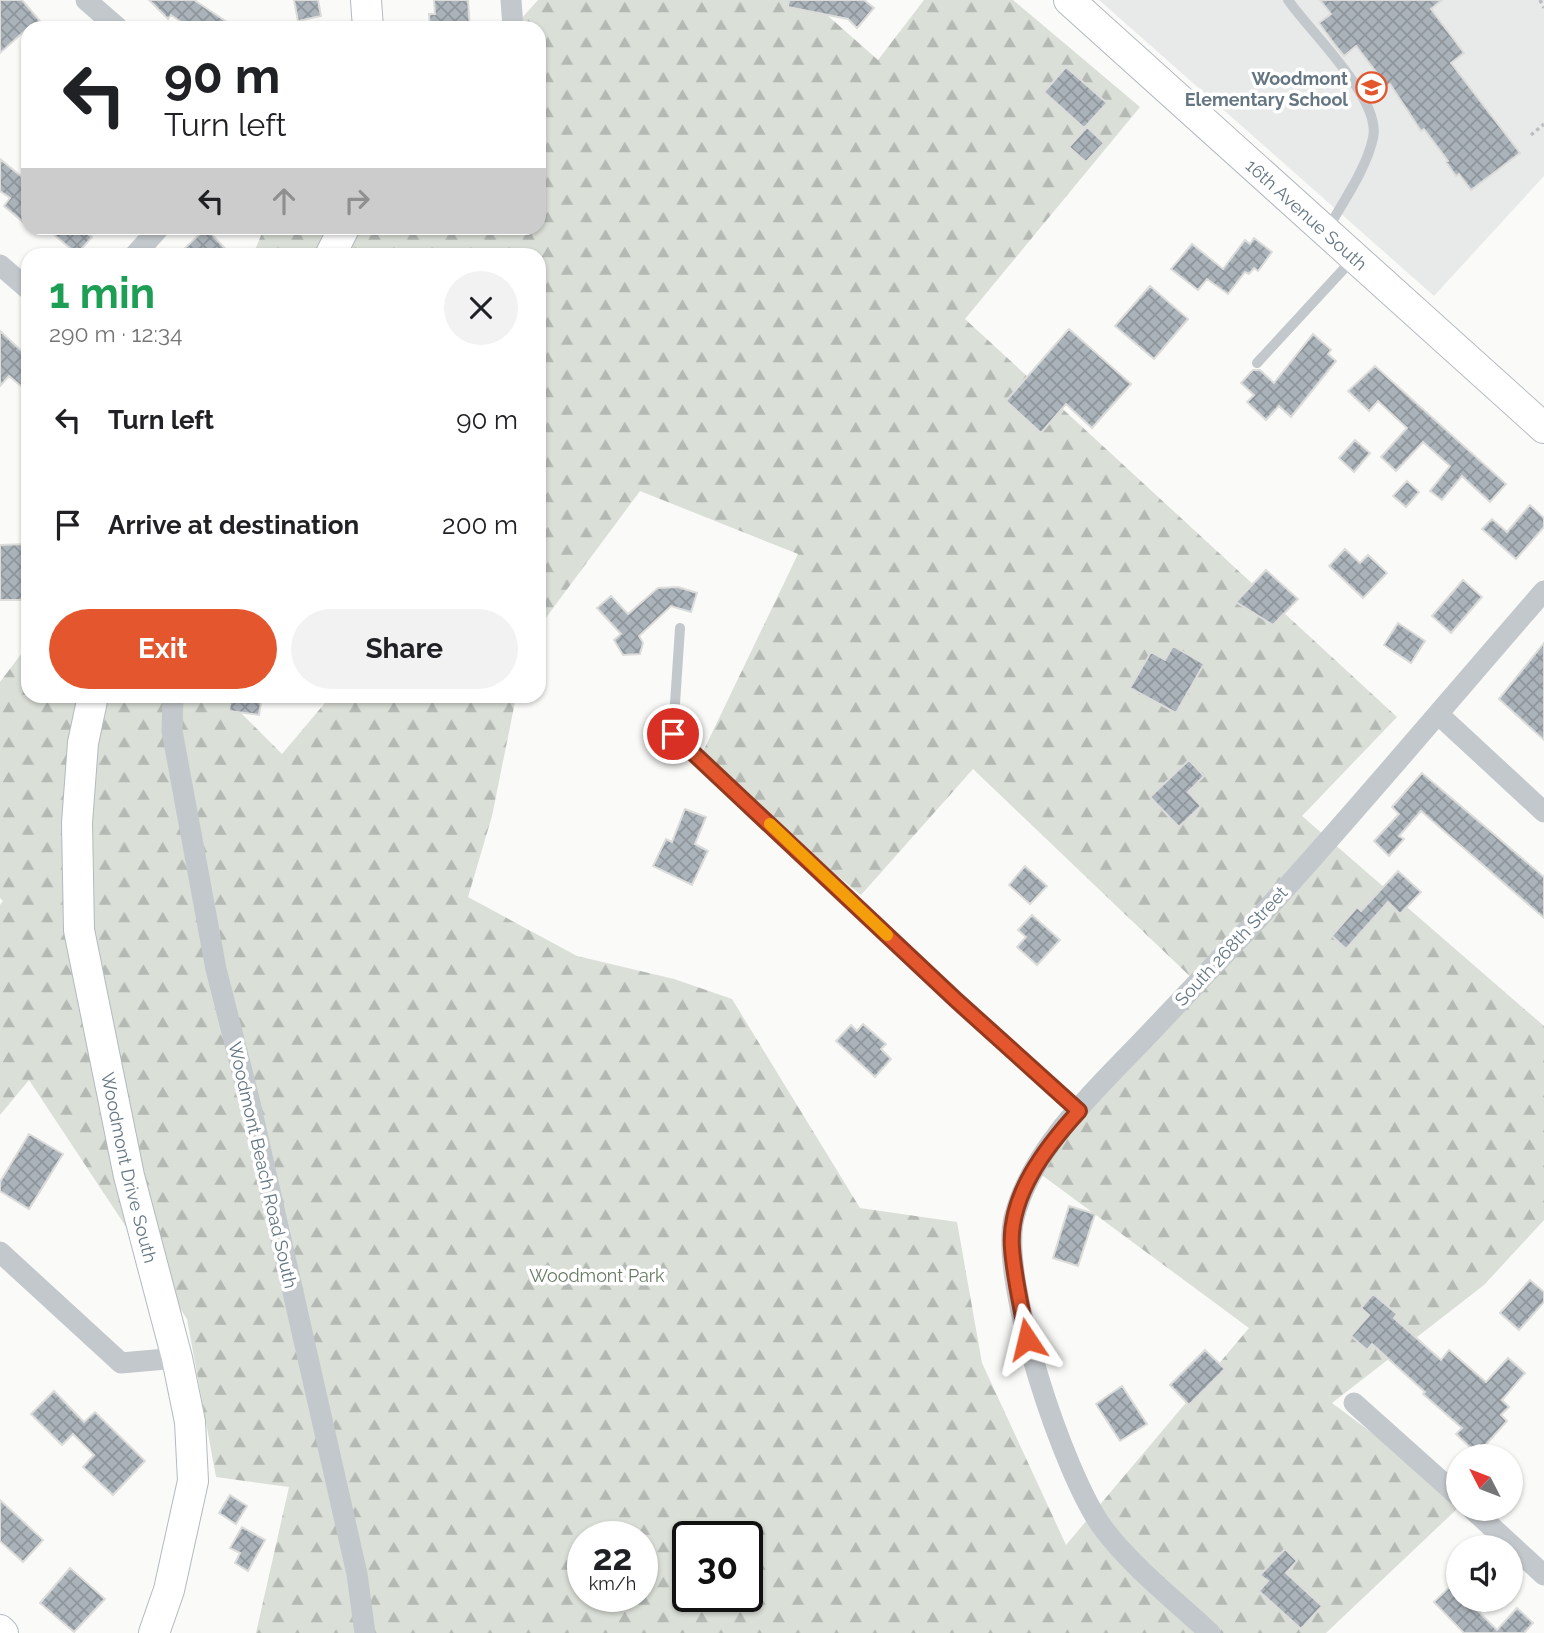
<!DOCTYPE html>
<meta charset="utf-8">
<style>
:root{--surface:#fff;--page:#f2f2f2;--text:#202124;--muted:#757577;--accent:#e4572e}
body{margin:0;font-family:Raleway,sans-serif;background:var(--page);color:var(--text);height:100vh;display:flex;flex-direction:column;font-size:26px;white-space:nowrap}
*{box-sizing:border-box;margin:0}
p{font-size:23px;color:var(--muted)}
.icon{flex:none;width:38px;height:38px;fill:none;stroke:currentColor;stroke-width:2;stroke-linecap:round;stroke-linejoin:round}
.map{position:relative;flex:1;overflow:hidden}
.details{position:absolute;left:21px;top:248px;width:525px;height:455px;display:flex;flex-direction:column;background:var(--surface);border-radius:21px;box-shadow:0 2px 5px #0004}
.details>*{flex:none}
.hud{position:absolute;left:21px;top:21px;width:525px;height:214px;border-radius:21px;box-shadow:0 2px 5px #0004;background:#fff;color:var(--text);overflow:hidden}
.needle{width:46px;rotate:312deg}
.buttons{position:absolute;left:1446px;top:1444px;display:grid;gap:14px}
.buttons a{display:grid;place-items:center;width:77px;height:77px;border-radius:50%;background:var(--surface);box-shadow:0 2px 5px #0004;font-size:35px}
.speed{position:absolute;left:567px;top:1521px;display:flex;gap:14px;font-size:35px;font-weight:700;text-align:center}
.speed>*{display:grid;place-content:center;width:91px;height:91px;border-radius:50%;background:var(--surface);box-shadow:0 2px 5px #0004;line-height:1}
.speed small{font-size:18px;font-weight:400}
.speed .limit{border:4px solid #111;border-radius:10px;background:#fff;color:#111}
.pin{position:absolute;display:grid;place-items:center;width:60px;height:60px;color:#fff;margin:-30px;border:4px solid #fff;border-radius:50%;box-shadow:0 2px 7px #0007}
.me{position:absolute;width:77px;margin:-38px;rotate:350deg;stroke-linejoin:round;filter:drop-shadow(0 0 5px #0008)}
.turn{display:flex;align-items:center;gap:24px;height:147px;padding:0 28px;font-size:32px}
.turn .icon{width:91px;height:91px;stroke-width:2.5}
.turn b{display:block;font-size:49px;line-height:60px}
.lanes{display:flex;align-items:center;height:66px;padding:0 28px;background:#0003;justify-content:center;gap:35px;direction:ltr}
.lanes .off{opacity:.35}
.round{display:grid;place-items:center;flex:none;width:74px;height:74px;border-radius:37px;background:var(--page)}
.headline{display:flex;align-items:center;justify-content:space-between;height:119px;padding:0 28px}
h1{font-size:42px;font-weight:700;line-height:52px;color:#1e9e55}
.cta{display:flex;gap:14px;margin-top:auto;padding:14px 28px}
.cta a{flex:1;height:80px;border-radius:42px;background:var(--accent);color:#fff;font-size:28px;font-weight:700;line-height:80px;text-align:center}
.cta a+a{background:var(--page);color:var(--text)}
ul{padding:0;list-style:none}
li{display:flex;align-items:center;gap:21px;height:105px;padding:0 28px}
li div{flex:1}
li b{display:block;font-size:26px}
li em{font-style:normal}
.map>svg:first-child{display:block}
.built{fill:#e8e9e9}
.forest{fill:url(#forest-firs);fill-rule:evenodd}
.building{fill:url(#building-cross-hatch);stroke:#dcdcda;stroke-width:2}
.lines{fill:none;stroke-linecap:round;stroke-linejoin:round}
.secondary-casing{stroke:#b3babf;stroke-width:32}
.path{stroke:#bbbfc2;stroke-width:3.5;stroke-dasharray:3.5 3.5;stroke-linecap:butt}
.service{stroke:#c3c8cc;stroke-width:10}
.minor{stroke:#c3c8cc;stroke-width:21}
.secondary{stroke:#fff;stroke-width:30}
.route-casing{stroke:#94391e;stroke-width:18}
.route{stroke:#e4572e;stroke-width:12}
.slow{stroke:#f59e0b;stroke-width:12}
.labels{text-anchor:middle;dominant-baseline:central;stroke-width:7;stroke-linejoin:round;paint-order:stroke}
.poi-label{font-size:18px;font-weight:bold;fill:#657683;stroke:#fff;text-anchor:end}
.street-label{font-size:18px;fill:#657683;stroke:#fff}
.park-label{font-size:18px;fill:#687a64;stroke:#fff}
</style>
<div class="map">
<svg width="1544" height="1633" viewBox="0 0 1544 1633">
<defs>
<pattern id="forest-firs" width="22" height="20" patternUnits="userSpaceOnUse" patternTransform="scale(1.75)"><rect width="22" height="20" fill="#dadfd7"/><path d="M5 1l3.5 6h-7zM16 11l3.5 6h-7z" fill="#b4b9b4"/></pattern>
<pattern id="building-cross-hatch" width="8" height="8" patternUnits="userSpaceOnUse" patternTransform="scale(1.75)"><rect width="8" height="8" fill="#aab3b9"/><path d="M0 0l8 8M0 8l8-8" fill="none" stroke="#8e969c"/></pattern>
</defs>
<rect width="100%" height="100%" fill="#fafaf8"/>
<!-- built -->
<path class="built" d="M 1099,0 L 1544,0 L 1544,176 L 1434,296 Z"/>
<!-- forest -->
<path class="forest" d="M 538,0 L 810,0 L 878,60 L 924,0 L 1013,0 L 1140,107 L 965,319 L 1397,717 L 1302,816 L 1544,1026 L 1544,1220 L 1484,1285 L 1332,1403 L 1458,1497 L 1458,1508 L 1326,1633 L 256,1633 L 289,1487 L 216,1477 L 187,1319 L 29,1080 L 0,1115 L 0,905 L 3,901 L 0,898 L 0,682 L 28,645 L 28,696 L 225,697 L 282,754 L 330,697 L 516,697 L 492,816 L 468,897 L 577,956 L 674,979 L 732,999 L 860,1208 L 957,1222 L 982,1363 L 1066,1545 L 1249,1328 L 1035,1170 L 1197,983 L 973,769 L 861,895 L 698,762 L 798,554 L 640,491 L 539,627 L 539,256 L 253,255 L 264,228 L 539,228 L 539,28 L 513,28 ZM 583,1536 L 642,1536 L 642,1596 L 583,1596 ZM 688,1536 L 747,1536 L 747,1596 L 688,1596 Z"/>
<!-- building -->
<path class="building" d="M 0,0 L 22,0 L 46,28 L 28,28 L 0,53 Z
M 149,0 L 194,0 L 236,28 L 190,28 L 171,15 L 168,19 Z
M 294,0 L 318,0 L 321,16 L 298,21 Z
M 434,0 L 468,0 L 470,28 L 430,28 L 429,14 L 435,14 Z
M 789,0 L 864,0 L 874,8 L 857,28 L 848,19 L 788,7 Z
M 1320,0 L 1442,0 L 1431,9 L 1464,53 L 1451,63 L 1520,153 L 1471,190 L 1459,174 L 1456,176 L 1446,162 L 1448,161 L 1424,129 L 1421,131 L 1390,84 L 1387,86 L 1356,46 L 1344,56 L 1335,45 L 1319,23 L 1331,14 Z
M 1066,67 L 1107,103 L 1084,128 L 1044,92 Z
M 1087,127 L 1104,143 L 1086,162 L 1069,147 Z
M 0,159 L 28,182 L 28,226 L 4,206 L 10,198 L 0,191 Z
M 46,228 L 80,228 L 92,237 L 77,254 Z
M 206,228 L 232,256 L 177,256 Z
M 1254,238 L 1272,252 L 1258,271 L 1254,268 L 1249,274 L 1245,272 L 1228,294 L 1207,279 L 1198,290 L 1171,269 L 1192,244 L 1223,269 L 1245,240 L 1250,244 Z
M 1150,286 L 1188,319 L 1154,359 L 1115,326 Z
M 1069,329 L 1131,384 L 1092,428 L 1066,404 L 1041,433 L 1006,401 Z
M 0,331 L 28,357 L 28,392 L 9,376 L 0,386 Z
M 1313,334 L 1331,350 L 1328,354 L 1336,361 L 1291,417 L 1279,406 L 1266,420 L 1247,402 L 1254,395 L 1241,383 L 1253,370 L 1260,370 L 1274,383 Z
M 1375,366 L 1506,484 L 1490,502 L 1462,476 L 1442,500 L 1430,491 L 1450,466 L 1423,442 L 1396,471 L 1381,457 L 1407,428 L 1378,401 L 1369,411 L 1348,391 Z
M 1355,440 L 1370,453 L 1354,472 L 1339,458 Z
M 1407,481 L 1419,492 L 1406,507 L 1393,496 Z
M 1530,505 L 1544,518 L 1544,527 L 1516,559 L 1482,529 L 1492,519 L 1507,532 Z
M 27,544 L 27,600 L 0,600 L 0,545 Z
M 1345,549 L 1360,563 L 1368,555 L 1387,573 L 1363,598 L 1329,566 Z
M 1266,570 L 1298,599 L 1273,625 L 1236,602 Z
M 1463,580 L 1482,597 L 1451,633 L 1432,616 Z
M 678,587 L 697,593 L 691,612 L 671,606 L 639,636 L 643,643 L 640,654 L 623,655 L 614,640 L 621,634 L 597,608 L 611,596 L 628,614 L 658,588 Z
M 1398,623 L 1425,641 L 1411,663 L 1384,645 Z
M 1544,643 L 1544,740 L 1499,699 Z
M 1173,646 L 1204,664 L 1176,713 L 1130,688 L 1151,652 L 1165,660 Z
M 231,696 L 262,696 L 259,715 L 229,711 Z
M 1189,760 L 1204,776 L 1188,792 L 1201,806 L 1179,827 L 1150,797 Z
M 1422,773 L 1544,877 L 1544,918 L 1421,811 L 1399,836 L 1404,839 L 1389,856 L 1374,841 L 1399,814 L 1392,807 Z
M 685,809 L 706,817 L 695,844 L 708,851 L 692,885 L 653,866 L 666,839 L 672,842 Z
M 1025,866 L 1047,886 L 1030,904 L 1009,885 Z
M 1398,871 L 1421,892 L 1400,914 L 1388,902 L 1346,949 L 1332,936 L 1357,907 L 1361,911 Z
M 1032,915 L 1060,940 L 1037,965 L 1017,947 L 1026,937 L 1018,930 Z
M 863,1024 L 886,1044 L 881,1049 L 891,1059 L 875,1077 L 836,1041 L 851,1025 L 857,1031 Z
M 29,1134 L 63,1154 L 29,1209 L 0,1191 L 0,1182 Z
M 1069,1206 L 1095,1214 L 1078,1266 L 1053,1258 Z
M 1530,1280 L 1544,1292 L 1544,1302 L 1519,1330 L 1500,1313 Z
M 1373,1294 L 1397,1314 L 1394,1318 L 1441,1360 L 1449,1350 L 1486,1382 L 1508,1358 L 1525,1373 L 1502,1400 L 1509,1407 L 1501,1415 L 1507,1421 L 1483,1448 L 1479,1445 L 1474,1451 L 1456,1434 L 1462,1428 L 1423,1394 L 1425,1392 L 1372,1344 L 1367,1350 L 1351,1336 L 1369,1315 L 1361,1308 Z
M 1205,1350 L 1225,1369 L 1189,1405 L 1170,1385 Z
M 1122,1386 L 1147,1424 L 1120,1441 L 1096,1404 Z
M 54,1391 L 84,1422 L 95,1412 L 145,1461 L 113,1495 L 83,1467 L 94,1455 L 73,1434 L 62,1445 L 31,1414 Z
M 230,1495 L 247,1506 L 236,1524 L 219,1513 Z
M 0,1500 L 43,1540 L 23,1562 L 0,1541 Z
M 242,1527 L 265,1540 L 248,1571 L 235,1563 L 240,1553 L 230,1548 Z
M 1285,1549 L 1297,1561 L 1286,1573 L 1322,1606 L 1301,1629 L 1259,1591 L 1268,1581 L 1260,1575 Z
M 70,1568 L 105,1599 L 74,1632 L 40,1603 Z
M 1458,1579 L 1458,1600 L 1467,1600 L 1497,1630 L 1517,1608 L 1533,1623 L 1524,1633 L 1464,1633 L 1434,1602 Z"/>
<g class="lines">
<defs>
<g id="secondary">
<path d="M 366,0 L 368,28"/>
<path id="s1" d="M 1069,0 L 1544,428"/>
<path d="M 330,256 L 344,228"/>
<path id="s2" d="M 93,696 L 83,743 L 77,823 L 79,930 L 129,1176 L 177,1358 L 190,1422 L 193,1481 L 169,1590 L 154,1633"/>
<path d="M 0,1630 L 3,1633"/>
</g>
</defs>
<!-- secondary casing -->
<use href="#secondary" class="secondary-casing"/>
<!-- path -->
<path class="path" d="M 1540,0 L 1544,8
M 1531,135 L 1544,124"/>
<!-- service -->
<path class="service" d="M 1288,0 C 1310,32 1382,99 1373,138 C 1366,170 1343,201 1328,229
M 1257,363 L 1353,259
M 680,628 L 673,734 L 956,1001 L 1079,1111"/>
<!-- minor -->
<path class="minor" d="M 86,0 L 118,28
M 511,0 L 513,28
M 134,256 L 159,228
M 0,265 L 28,289
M 173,696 L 172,731 L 216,969 L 250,1103 L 357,1574 L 365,1633
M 1438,714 L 1544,812
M 0,1252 L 121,1363 L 177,1358
M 1354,1403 L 1458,1496
M 1471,1508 L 1544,1575
M 1210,1633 C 1175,1600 1132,1567 1103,1528 C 1064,1475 999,1281 1014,1218 C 1032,1146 1099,1087 1148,1035 C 1184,997 1220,959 1256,921 C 1355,813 1448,701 1544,591"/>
<!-- secondary -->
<use href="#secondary" class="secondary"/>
</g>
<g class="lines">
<defs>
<path id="route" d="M 673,734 L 956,1000 L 1079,1111 C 1046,1147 1008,1196 1012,1248 C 1014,1278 1022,1309 1027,1339"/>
</defs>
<!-- route casing -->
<use href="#route" class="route-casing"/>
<!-- route -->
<use href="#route" class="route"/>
<!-- slow -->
<path class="slow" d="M 770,824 L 887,935"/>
</g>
<!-- icons -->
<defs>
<symbol id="school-ring" viewBox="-11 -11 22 22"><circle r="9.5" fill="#fff" stroke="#e4572e" stroke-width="1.5"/><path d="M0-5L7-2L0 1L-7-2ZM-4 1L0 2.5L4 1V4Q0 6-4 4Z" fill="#e4572e"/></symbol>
</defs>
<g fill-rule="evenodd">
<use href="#school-ring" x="1354" y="70" width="35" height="35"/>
</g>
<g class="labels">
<!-- poi labels -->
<g class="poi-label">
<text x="1348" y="78">Woodmont<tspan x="1348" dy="21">Elementary School</tspan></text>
</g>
<!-- street labels -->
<g class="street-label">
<text stroke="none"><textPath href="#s1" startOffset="320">16th Avenue South</textPath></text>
<text transform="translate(1231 946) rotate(-47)">South 268th Street</text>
<text transform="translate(263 1165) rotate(77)">Woodmont Beach Road South</text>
<text stroke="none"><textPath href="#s2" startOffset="478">Woodmont Drive South</textPath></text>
</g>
<!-- park labels -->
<g class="park-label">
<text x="597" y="1275">Woodmont Park</text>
</g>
</g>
</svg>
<div class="buttons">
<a><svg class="needle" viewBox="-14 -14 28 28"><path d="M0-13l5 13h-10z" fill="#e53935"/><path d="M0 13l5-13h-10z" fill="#757577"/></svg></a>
<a><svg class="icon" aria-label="sound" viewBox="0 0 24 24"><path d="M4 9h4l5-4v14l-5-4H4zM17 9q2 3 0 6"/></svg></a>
</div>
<div class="speed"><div>22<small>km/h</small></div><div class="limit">30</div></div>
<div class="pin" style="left:673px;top:734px;background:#d93025"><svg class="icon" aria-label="arrive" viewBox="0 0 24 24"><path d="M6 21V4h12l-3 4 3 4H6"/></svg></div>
<svg class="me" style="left:1027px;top:1339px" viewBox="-20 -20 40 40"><path d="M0-17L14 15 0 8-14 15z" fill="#e4572e" stroke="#fff" stroke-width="4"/></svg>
<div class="hud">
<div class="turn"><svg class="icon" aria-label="left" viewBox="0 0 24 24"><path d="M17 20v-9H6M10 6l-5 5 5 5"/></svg><div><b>90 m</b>Turn left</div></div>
<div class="lanes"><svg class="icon" aria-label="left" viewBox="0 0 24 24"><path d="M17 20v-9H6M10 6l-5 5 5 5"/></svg><svg class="icon off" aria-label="ahead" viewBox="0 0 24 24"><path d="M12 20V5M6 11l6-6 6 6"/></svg><svg class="icon off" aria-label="right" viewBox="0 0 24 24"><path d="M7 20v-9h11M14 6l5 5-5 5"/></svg></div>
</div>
<section class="details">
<div class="headline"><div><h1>1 min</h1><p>290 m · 12:34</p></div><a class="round"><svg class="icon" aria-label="close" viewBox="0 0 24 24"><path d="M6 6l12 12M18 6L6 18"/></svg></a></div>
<ul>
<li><svg class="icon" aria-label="left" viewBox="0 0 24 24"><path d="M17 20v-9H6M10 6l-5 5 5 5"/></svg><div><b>Turn left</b></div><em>90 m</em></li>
<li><svg class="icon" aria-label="arrive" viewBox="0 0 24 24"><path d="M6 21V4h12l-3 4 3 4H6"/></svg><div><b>Arrive at destination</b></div><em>200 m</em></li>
</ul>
<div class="cta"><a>Exit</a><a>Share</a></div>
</section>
</div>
